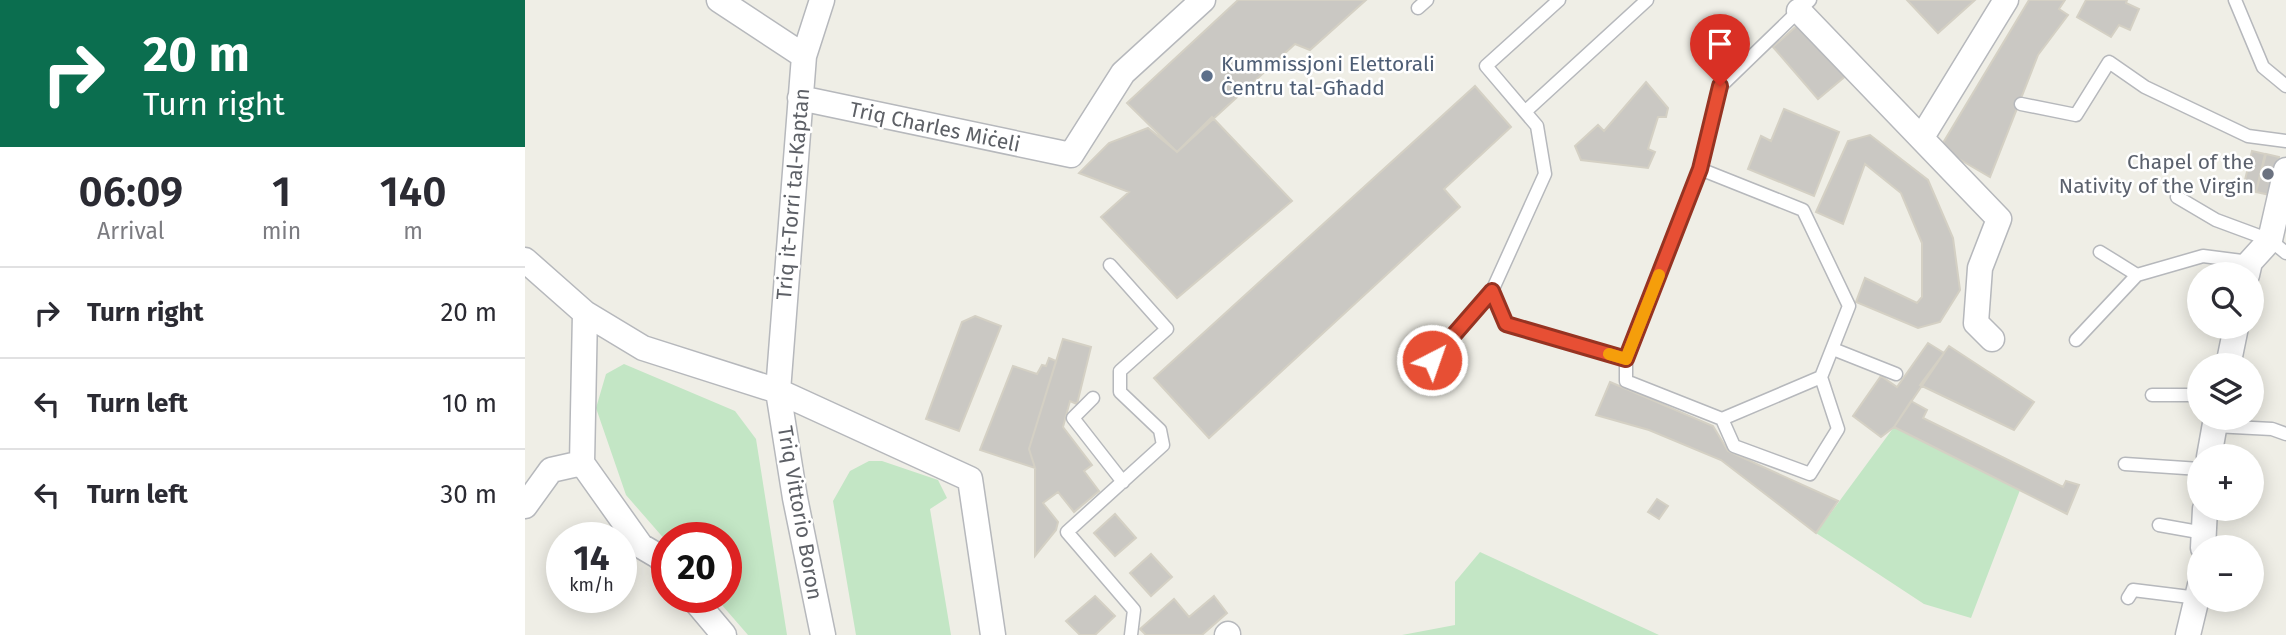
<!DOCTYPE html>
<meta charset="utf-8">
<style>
:root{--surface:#fff;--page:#f7f7f7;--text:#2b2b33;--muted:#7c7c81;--line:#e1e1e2}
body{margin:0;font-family:"Fira Sans",sans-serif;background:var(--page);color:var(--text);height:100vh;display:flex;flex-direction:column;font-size:26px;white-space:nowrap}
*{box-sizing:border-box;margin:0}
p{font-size:23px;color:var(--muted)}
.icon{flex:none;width:38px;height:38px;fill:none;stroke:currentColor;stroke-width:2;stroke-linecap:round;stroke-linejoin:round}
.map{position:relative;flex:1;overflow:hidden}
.side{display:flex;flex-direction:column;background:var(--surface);width:525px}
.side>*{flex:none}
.guide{background:#0b6e4f;color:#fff;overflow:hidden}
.tools{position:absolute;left:1662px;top:262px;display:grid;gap:14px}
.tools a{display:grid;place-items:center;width:77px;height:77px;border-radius:50%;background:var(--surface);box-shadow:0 4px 18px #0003;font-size:35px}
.speed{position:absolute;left:21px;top:522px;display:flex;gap:14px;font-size:35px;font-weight:700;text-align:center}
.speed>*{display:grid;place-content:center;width:91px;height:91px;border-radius:50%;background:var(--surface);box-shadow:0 4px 18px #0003;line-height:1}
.speed small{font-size:18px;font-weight:400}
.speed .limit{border:10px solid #d22;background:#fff;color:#111}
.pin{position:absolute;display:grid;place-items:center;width:60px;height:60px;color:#fff;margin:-72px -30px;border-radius:50% 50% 50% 0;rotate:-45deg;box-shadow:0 0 7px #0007}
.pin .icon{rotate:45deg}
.me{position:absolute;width:77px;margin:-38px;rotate:41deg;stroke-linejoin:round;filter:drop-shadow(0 0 5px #0008)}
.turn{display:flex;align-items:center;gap:24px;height:147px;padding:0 28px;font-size:32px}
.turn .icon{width:91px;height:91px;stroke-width:2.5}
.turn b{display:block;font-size:49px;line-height:60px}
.eta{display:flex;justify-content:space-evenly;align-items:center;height:119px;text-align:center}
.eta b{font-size:42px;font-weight:600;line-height:49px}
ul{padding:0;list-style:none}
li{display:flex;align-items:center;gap:21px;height:91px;padding:0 28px;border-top:2px solid var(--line)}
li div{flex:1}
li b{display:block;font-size:26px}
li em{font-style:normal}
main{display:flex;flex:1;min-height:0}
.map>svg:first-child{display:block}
.green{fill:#c3e6c5}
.building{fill:#cac8c3;stroke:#d4d0c4;stroke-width:2}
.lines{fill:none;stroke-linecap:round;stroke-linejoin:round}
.service-casing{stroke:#b6b8bc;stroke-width:15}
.minor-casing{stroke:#b6b8bc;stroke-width:27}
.service{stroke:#fff;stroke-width:12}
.minor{stroke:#fff;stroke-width:24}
.route-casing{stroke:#963322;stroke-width:18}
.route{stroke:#e74f34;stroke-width:12}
.slow{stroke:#f59e0b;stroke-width:12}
.service-dot{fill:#5c6f8a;stroke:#fff;stroke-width:2.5}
.worship-dot{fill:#6b7280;stroke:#fff;stroke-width:2.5}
.labels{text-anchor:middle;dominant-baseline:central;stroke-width:5;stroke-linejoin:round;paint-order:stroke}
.service-label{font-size:21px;fill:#4e5e75;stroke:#fff;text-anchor:start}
.street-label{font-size:21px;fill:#5d6066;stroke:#fff}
.worship-label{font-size:21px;fill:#5b616d;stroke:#fff;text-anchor:end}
</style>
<main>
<section class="side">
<div class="guide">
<div class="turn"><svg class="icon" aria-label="right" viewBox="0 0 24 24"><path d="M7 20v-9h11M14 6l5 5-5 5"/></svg><div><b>20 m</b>Turn right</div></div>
</div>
<div class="eta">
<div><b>06:09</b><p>Arrival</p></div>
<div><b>1</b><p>min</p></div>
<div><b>140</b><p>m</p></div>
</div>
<ul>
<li><svg class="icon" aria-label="right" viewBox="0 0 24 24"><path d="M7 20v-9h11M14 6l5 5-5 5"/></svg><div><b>Turn right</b></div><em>20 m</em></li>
<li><svg class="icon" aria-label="left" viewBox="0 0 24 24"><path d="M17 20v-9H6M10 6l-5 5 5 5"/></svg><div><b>Turn left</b></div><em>10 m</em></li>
<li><svg class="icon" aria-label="left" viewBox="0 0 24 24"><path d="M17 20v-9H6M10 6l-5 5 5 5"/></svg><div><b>Turn left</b></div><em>30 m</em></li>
</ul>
</section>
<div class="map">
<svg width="1761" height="635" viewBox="0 0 1761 635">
<rect width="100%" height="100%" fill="#efeee6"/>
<!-- green -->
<path class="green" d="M 99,364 L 210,411 L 231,439 L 262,635 L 223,635 L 190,597 L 201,597 L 201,537 L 142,537 L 142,542 L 101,495 L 71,408 L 81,374 Z
M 1369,427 L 1495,490 L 1446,618 L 1399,604 L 1291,533 Z
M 344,461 L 357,461 L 413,480 L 422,498 L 405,509 L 426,635 L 331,635 L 308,501 L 325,471 Z
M 955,552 L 1134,635 L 877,635 L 930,625 L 930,582 Z"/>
<!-- building -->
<path class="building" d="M 713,0 L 841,0 L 785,50 L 770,44 L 652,152 L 602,103 Z
M 1382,0 L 1450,0 L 1413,33 Z
M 1504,0 L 1540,0 L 1534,9 L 1543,15 L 1513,55 L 1465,177 L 1415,148 Z
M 1561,0 L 1602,0 L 1601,3 L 1614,9 L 1605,30 L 1594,25 L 1586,37 L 1552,17 Z
M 1275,23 L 1322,75 L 1293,99 L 1248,47 Z
M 1121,82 L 1143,108 L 1141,117 L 1133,117 L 1123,149 L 1130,152 L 1123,168 L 1056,160 L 1050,146 L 1073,125 L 1079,131 Z
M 950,86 L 986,127 L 919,189 L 935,207 L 684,438 L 629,378 Z
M 1259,109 L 1314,132 L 1289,196 L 1223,169 L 1236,136 L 1246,141 Z
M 687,117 L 767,201 L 652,298 L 576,217 L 604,192 L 554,173 L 584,143 L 623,128 L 652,152 Z
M 1345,135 L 1403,180 L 1428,238 L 1435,290 L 1415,322 L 1393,328 L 1331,302 L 1340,278 L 1392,303 L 1397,297 L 1397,243 L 1376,193 L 1340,164 L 1318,224 L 1291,212 L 1323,141 Z
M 1727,151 L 1740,154 L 1731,192 L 1718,188 Z
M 1741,154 L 1754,157 L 1745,195 L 1731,192 Z
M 450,316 L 476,326 L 434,431 L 401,419 L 437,322 Z
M 538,339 L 566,347 L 552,404 L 545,401 L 538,427 L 567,465 L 559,471 L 574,491 L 549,512 L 533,492 L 518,503 L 533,522 L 531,530 L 510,556 L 510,468 L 504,449 Z
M 1403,343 L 1419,353 L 1369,427 L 1356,437 L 1328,416 L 1356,376 L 1372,387 Z
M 1424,346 L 1509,402 L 1489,430 L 1395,385 Z
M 524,358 L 531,361 L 504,449 L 510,468 L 455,450 L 488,366 L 512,374 L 517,365 L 521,366 Z
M 1085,382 L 1188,426 L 1203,451 L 1313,501 L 1291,533 L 1196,460 L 1124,430 L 1071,415 Z
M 1386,401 L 1402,410 L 1398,418 L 1538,487 L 1541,481 L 1554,485 L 1542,514 L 1369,427 Z
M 1132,499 L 1143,506 L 1134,519 L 1123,512 Z
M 590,514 L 611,538 L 590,556 L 569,533 Z
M 626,554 L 647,577 L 626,596 L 605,573 Z
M 570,596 L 590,616 L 570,635 L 555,635 L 541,621 Z
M 689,596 L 702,613 L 677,635 L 621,635 L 615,629 L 649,599 L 664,617 Z"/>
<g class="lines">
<defs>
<path id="service" d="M 1034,0 L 961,66 L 1012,126 L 1020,174 L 967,291 L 981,324 L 1101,359 L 1175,169 L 1195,87 L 1285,0
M 1710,0 L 1738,67 L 1761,86
M 893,8 L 902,0
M 1496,104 L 1551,115 L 1584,62 L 1620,87 L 1723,136 L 1761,141
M 1002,110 L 1122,0
M 1652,197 L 1691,220 L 1745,240 L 1761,253
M 1575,252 L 1612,275
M 585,265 L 642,329 L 595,371 L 595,392 L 635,430 L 638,445 L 542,532 L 609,610 L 606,635
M 1551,340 L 1612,275 L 1678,256 L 1725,262
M 1308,349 L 1371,374
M 1101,359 L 1101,381 L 1197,419 L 1209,446 L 1285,474 L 1313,429 L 1296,377 L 1324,306 L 1278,210 L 1175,169
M 907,360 L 967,291
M 1627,395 L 1675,395
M 568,398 L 548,418 L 598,482
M 1197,419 L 1296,377
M 1689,426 L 1747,429 L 1761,434
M 1600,464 L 1675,469
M 1634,525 L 1679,533
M 1603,598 L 1608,590 L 1673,598"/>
<path id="minor" d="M 194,0 L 279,56
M 297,0 L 279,56 L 253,391 L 270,498 L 298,635
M 1274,11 L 1474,219 L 1455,268 L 1451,323 L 1467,339
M 275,98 L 546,155 L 598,73 L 678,0
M 1397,137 L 1481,0
M 0,260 L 60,313 L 118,348 L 253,391 L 445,479 L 468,635
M 1722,275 L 1725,262 L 1745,240 L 1761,170
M 60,313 L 57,463 L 116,546 L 133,556 L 142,566
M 1703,366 L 1711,327
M 1684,457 L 1691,418
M 0,506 L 26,470 L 57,463
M 1678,548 L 1680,509
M 167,597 L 199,635
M 702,635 L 703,634
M 1663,635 L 1675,585"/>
</defs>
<!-- service casing -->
<use href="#service" class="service-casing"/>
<!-- minor casing -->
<use href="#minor" class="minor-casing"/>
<!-- service -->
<use href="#service" class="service"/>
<!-- minor -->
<use href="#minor" class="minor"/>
</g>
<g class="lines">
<defs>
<path id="route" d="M 907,360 L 967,291 L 981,324 L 1101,359 L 1175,169 L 1195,86"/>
</defs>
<!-- route casing -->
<use href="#route" class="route-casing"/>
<!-- route -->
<use href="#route" class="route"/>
<!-- slow -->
<path class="slow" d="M 1084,354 L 1101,359 L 1134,275"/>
</g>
<!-- markers -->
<circle class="service-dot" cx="682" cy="76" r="7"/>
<circle class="worship-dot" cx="1743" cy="174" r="7"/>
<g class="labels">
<!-- service labels -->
<g class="service-label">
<text x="696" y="64">Kummissjoni Elettorali<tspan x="696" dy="24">Ċentru tal-Għadd</tspan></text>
</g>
<!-- street labels -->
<g class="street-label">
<text transform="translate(410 127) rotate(12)">Triq Charles Miċeli</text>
<text transform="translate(268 194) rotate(-85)">Triq it-Torri tal-Kaptan</text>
<text transform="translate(275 513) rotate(80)">Triq Vittorio Boron</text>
</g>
<!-- worship labels -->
<g class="worship-label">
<text x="1729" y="162">Chapel of the<tspan x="1729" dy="24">Nativity of the Virgin</tspan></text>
</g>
</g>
</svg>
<div class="tools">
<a><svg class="icon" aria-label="search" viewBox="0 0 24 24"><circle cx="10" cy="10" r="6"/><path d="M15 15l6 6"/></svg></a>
<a><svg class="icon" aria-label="layers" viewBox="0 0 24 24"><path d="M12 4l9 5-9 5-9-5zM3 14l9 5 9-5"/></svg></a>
<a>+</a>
<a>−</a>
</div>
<div class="speed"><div>14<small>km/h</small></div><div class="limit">20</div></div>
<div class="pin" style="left:1195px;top:86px;background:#d93025"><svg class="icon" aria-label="arrive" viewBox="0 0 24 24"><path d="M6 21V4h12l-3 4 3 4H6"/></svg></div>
<svg class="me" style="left:907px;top:360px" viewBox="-20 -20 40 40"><circle r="17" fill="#e74f34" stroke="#fff" stroke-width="3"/><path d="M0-11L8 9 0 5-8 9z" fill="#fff"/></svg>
</div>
</main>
